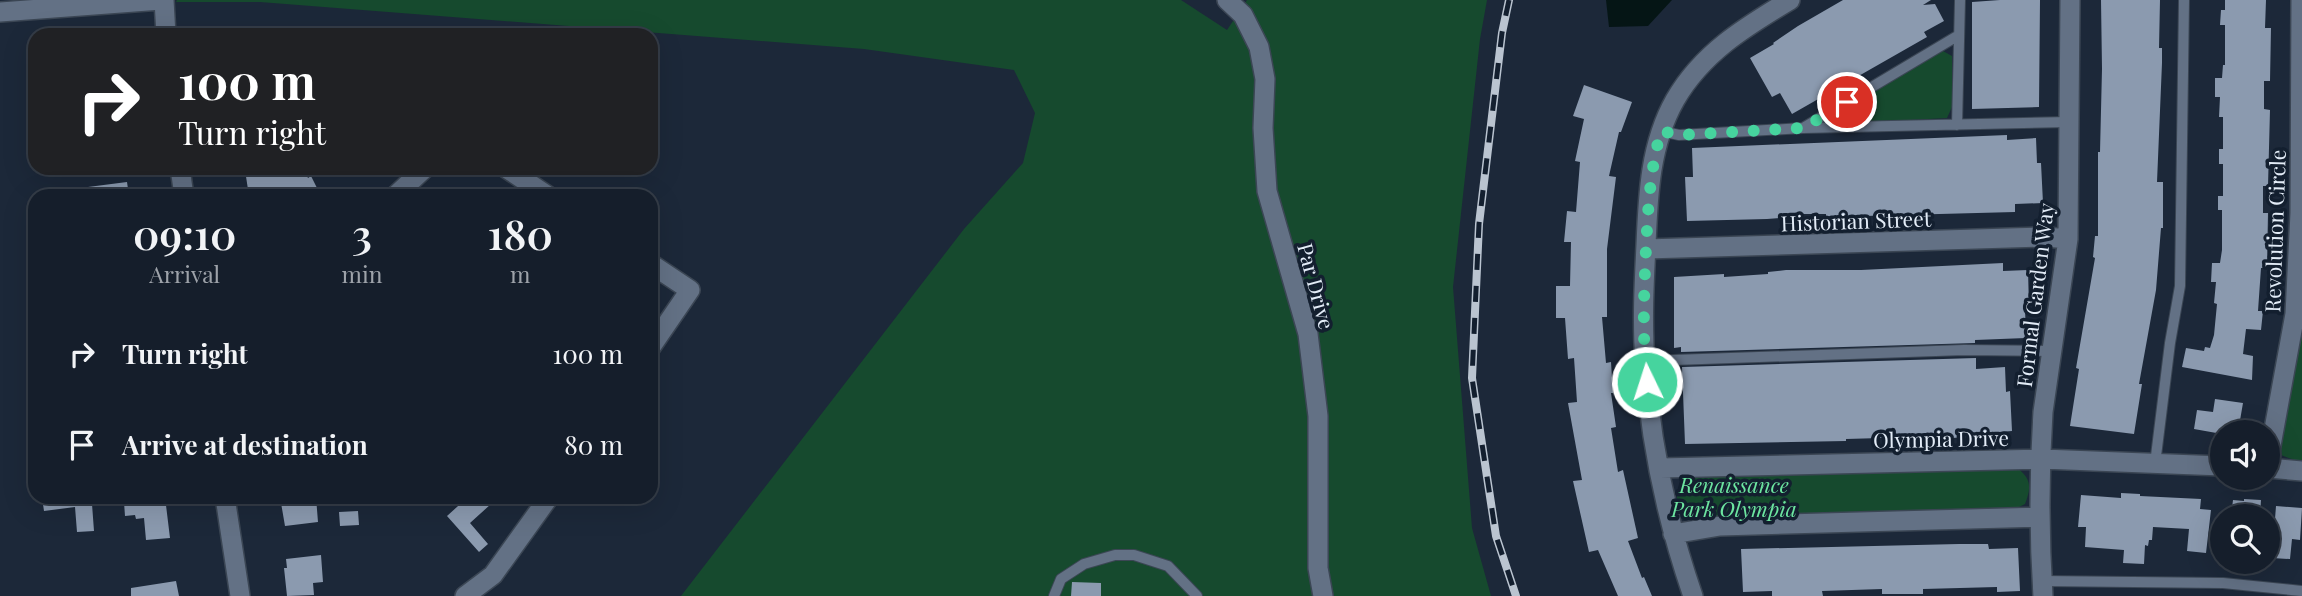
<!DOCTYPE html>
<style>
:root{--surface:#151e2b;--page:#1e2733;--text:#f1f3f6;--muted:#9da2a9;--line:#343c47}
body{margin:0;font-family:"Playfair Display",serif;background:var(--page);color:var(--text);height:100vh;display:flex;flex-direction:column;font-size:26px;white-space:nowrap}
*{box-sizing:border-box;margin:0}
p{font-size:23px;color:var(--muted)}
.icon{flex:none;width:38px;height:38px;fill:none;stroke:currentColor;stroke-width:2;stroke-linecap:round;stroke-linejoin:round}
.map{position:relative;flex:1;overflow:hidden}
.panel{position:absolute;left:28px;top:189px;width:630px;height:315px;display:flex;flex-direction:column;background:var(--surface);border-radius:21px;box-shadow:0 7px 28px #0002,0 0 0 2px var(--line)}
.panel>*{flex:none}
.hud{position:absolute;left:28px;top:28px;width:630px;height:147px;border-radius:21px;box-shadow:0 7px 28px #0002,0 0 0 2px var(--line);background:#202124;color:#fff;overflow:hidden}
.fabs{position:absolute;left:2210px;top:420px;display:grid;gap:14px}
.fabs a{display:grid;place-items:center;width:70px;height:70px;border-radius:50%;background:var(--surface);box-shadow:0 7px 28px #0002,0 0 0 2px var(--line);font-size:35px}
.pin{position:absolute;display:grid;place-items:center;width:60px;height:60px;color:#fff;margin:-30px;border:4px solid #fff;border-radius:50%;box-shadow:0 2px 7px #0007}
.me{position:absolute;width:77px;margin:-38px;rotate:356deg;stroke-linejoin:round;filter:drop-shadow(0 0 5px #0008)}
.turn{display:flex;align-items:center;gap:24px;height:147px;padding:0 35px;font-size:32px}
.turn .icon{width:91px;height:91px;stroke-width:2.5}
.turn b{display:block;font-size:49px;line-height:60px}
.eta{display:flex;justify-content:space-evenly;align-items:center;height:119px;text-align:center}
.eta b{font-size:42px;font-weight:600;line-height:49px}
ul{padding:0;list-style:none}
li{display:flex;align-items:center;gap:21px;height:91px;padding:0 35px}
li div{flex:1}
li b{display:block;font-size:26px}
li em{font-style:normal}
.map>svg:first-child{display:block}
.green{fill:#164a2e}
.water{fill:#051515}
.building{fill:#8b9aaf}
.lines{fill:none;stroke-linecap:round;stroke-linejoin:round}
.lane-casing{stroke:#3b4654;stroke-width:12}
.street-casing{stroke:#3b4654;stroke-width:22}
.lane{stroke:#637185;stroke-width:10}
.street{stroke:#637185;stroke-width:19}
.rail-casing{stroke:#bac4d0;stroke-width:8}
.rail{stroke:#131f2f;stroke-width:5;stroke-dasharray:16;stroke-linecap:butt}
.route{stroke:#46d49e;stroke-width:12;stroke-dasharray:0 21.6}
.labels{text-anchor:middle;dominant-baseline:central;stroke-width:7;stroke-linejoin:round;paint-order:stroke}
.street-label{font-size:21px;fill:#e3ecf7;stroke:#131f2f}
.park-label{font-size:21px;font-style:italic;fill:#6ce5a0;stroke:#131f2f}
</style>
<div class="map">
<svg width="2302" height="596" viewBox="0 0 2302 596">
<rect width="100%" height="100%" fill="#1c2839"/>
<!-- green -->
<path class="green" d="M 177,0 L 1181,0 L 1227,30 L 1247,0 L 1487,0 L 1480,39 L 1453,287 L 1472,528 L 1491,596 L 681,596 L 964,229 L 1023,163 L 1035,113 L 1014,70 L 864,49 L 260,2 L 176,2 Z
M 1943,51 L 1952,56 L 1952,107 L 1947,118 L 1855,123 L 1848,121 L 1844,116 L 1846,107 Z
M 2302,311 L 2302,460 L 2297,461 L 2281,455 L 2278,441 Z
M 2015,466 C 2031,478 2032,486 2025,504 L 2011,511 L 1694,520 L 1680,511 C 1674,493 1676,483 1694,474 Z"/>
<!-- water -->
<path class="water" d="M 1606,0 L 1672,0 L 1648,26 L 1609,27 Z"/>
<!-- building -->
<path class="building" d="M 1843,0 L 1931,0 L 1923,5 L 1935,4 L 1944,21 L 1924,32 L 1927,37 L 1792,114 L 1780,93 L 1772,97 L 1750,58 L 1774,44 L 1773,43 L 1798,26 Z
M 2000,0 L 2040,0 L 2039,107 L 1972,109 L 1972,2 Z
M 2101,0 L 2160,0 L 2159,48 L 2162,48 L 2162,63 L 2157,182 L 2163,182 L 2163,228 L 2161,228 L 2156,290 L 2139,384 L 2142,384 L 2134,434 L 2070,426 L 2079,369 L 2076,368 L 2095,258 L 2093,257 L 2095,236 L 2098,236 L 2098,152 L 2100,152 L 2102,69 Z
M 2225,0 L 2266,0 L 2265,28 L 2271,28 L 2270,81 L 2264,81 L 2264,109 L 2270,110 L 2268,186 L 2263,186 L 2263,213 L 2268,213 L 2267,268 L 2261,268 L 2258,311 L 2263,311 L 2261,330 L 2246,329 L 2243,354 L 2253,356 L 2252,380 L 2182,367 L 2186,348 L 2204,351 L 2205,347 L 2210,348 L 2214,335 L 2217,304 L 2214,303 L 2216,282 L 2211,282 L 2212,263 L 2220,263 L 2222,250 L 2222,210 L 2218,210 L 2218,196 L 2223,196 L 2223,164 L 2219,164 L 2219,149 L 2223,149 L 2223,117 L 2219,117 L 2220,97 L 2215,97 L 2215,78 L 2222,78 L 2223,65 L 2225,65 L 2225,25 L 2220,25 L 2221,10 L 2225,10 Z
M 1584,85 L 1632,102 L 1621,132 L 1619,132 L 1609,176 L 1616,177 L 1607,249 L 1607,317 L 1602,317 L 1606,363 L 1611,362 L 1613,393 L 1611,393 L 1616,427 L 1611,428 L 1618,472 L 1623,470 L 1638,538 L 1628,541 L 1642,578 L 1644,577 L 1652,596 L 1618,596 L 1598,550 L 1589,552 L 1573,481 L 1582,480 L 1568,403 L 1577,402 L 1574,358 L 1568,359 L 1565,318 L 1556,318 L 1556,286 L 1570,286 L 1571,242 L 1564,242 L 1567,211 L 1576,212 L 1580,162 L 1575,161 L 1584,119 L 1573,116 Z
M 2007,135 L 2007,140 L 2036,138 L 2037,163 L 2041,163 L 2043,203 L 2015,204 L 2015,212 L 1826,217 L 1826,214 L 1793,214 L 1793,217 L 1767,219 L 1687,221 L 1685,177 L 1693,177 L 1692,148 Z
M 255,168 L 303,168 L 308,178 L 311,176 L 321,196 L 249,196 L 245,170 Z
M 127,182 L 129,196 L 89,196 L 88,187 Z
M 2003,263 L 2003,271 L 2028,270 L 2029,308 L 2025,308 L 2026,338 L 1975,340 L 1975,343 L 1681,352 L 1681,347 L 1674,348 L 1674,277 L 1724,274 L 1724,277 L 1768,274 L 1768,272 L 1786,270 L 1861,270 Z
M 1976,358 L 1976,369 L 2005,367 L 2006,392 L 2010,391 L 2012,431 L 1986,433 L 1986,436 L 1934,439 L 1934,437 L 1881,438 L 1846,439 L 1846,441 L 1685,444 L 1682,367 Z
M 2215,399 L 2243,403 L 2238,432 L 2222,434 L 2194,429 L 2197,410 L 2213,412 Z
M 2121,493 L 2140,494 L 2140,496 L 2201,499 L 2200,509 L 2211,510 L 2206,553 L 2187,551 L 2189,529 L 2153,527 L 2152,540 L 2149,540 L 2148,546 L 2145,545 L 2144,564 L 2123,563 L 2124,550 L 2085,547 L 2086,527 L 2078,527 L 2081,495 L 2121,498 Z
M 42,497 L 84,497 L 84,505 L 92,504 L 94,531 L 77,532 L 75,507 L 44,511 Z
M 165,497 L 170,538 L 146,540 L 144,518 L 136,519 L 135,515 L 125,516 L 124,502 Z
M 280,497 L 316,497 L 318,522 L 285,526 Z
M 468,497 L 485,497 L 491,504 L 470,523 L 488,544 L 479,552 L 447,516 Z
M 2244,499 L 2261,500 L 2260,516 L 2231,516 L 2233,500 L 2244,501 Z
M 2276,506 L 2302,508 L 2300,540 L 2292,539 L 2290,559 L 2272,558 Z
M 358,511 L 359,525 L 340,526 L 339,512 Z
M 1959,544 L 1988,544 L 1989,549 L 2018,548 L 2020,591 L 1997,592 L 1997,587 L 1923,589 L 1923,594 L 1882,594 L 1882,589 L 1822,591 L 1823,596 L 1772,596 L 1772,591 L 1743,592 L 1741,549 Z
M 321,555 L 323,582 L 313,583 L 314,595 L 287,596 L 284,568 L 287,568 L 286,559 Z
M 176,581 L 179,596 L 131,596 L 131,588 Z
M 1072,582 L 1101,583 L 1101,596 L 1071,596 Z"/>
<g class="lines">
<defs>
<path id="lane" d="M 1957,125 L 1960,0
M 1803,128 L 1959,35
M 1661,131 L 1679,135 L 1803,128 L 2069,122
M 1645,361 L 1964,350 L 2052,351
M 2155,464 L 2170,343 L 2180,286 L 2184,0
M 2042,581 L 2223,583 L 2302,591
M 1054,596 L 1061,579 L 1084,564 L 1115,555 L 1134,555 L 1168,566 L 1197,596"/>
<path id="street" d="M 164,0 L 166,35
M 1227,0 L 1243,15 L 1259,47 L 1265,79 L 1263,128 L 1267,191 L 1308,334 L 1318,416 L 1318,568 L 1323,596
M 0,12 L 161,0
M 180,168 L 184,196
M 506,168 L 548,196
M 395,196 L 425,168
M 1646,249 L 2046,237 L 2068,239
M 651,264 L 690,290 L 651,347
M 2268,462 L 2295,314 L 2300,213 L 2301,0
M 1660,468 L 2042,459 L 2222,466
M 2268,468 L 2302,471
M 225,497 L 240,596
M 1673,534 L 1720,526 L 2040,517
M 465,596 L 493,575 L 549,497
M 1693,596 C 1667,521 1650,441 1645,362 C 1642,323 1644,284 1646,245 C 1648,195 1650,144 1675,100 C 1702,53 1745,27 1790,0
M 2043,596 C 2039,535 2039,473 2043,412 L 2068,239 L 2070,0"/>
</defs>
<!-- lane casing -->
<use href="#lane" class="lane-casing"/>
<!-- street casing -->
<use href="#street" class="street-casing"/>
<!-- lane -->
<use href="#lane" class="lane"/>
<!-- street -->
<use href="#street" class="street"/>
<defs>
<path id="rail" d="M 1509,0 L 1502,33 L 1479,224 L 1472,378 L 1496,536 L 1516,596"/>
</defs>
<!-- rail casing -->
<use href="#rail" class="rail-casing"/>
<!-- rail -->
<use href="#rail" class="rail"/>
</g>
<g class="lines">
<!-- route -->
<path class="route" d="M 1647,382 C 1642,337 1644,293 1646,248 C 1648,208 1650,170 1661,131 L 1679,135 L 1803,128 L 1847,102"/>
</g>
<g class="labels">
<!-- street labels -->
<g class="street-label">
<text transform="translate(1856 220) rotate(-2)">Historian Street</text>
<text transform="translate(2274 231) rotate(-88)">Revolution Circle</text>
<text transform="translate(1317 286) rotate(75)">Par Drive</text>
<text transform="translate(2034 295) rotate(-83)">Formal Garden Way</text>
<text transform="translate(1941 438) rotate(-1)">Olympia Drive</text>
</g>
<!-- park labels -->
<g class="park-label">
<text x="1734" y="484">Renaissance<tspan x="1734" dy="24">Park Olympia</tspan></text>
</g>
</g>
</svg>
<div class="fabs">
<a><svg class="icon" aria-label="sound" viewBox="0 0 24 24"><path d="M4 9h4l5-4v14l-5-4H4zM17 9q2 3 0 6"/></svg></a>
<a><svg class="icon" aria-label="search" viewBox="0 0 24 24"><circle cx="10" cy="10" r="6"/><path d="M15 15l6 6"/></svg></a>
</div>
<div class="pin" style="left:1847px;top:102px;background:#d93025"><svg class="icon" aria-label="arrive" viewBox="0 0 24 24"><path d="M6 21V4h12l-3 4 3 4H6"/></svg></div>
<svg class="me" style="left:1647px;top:382px" viewBox="-20 -20 40 40"><circle r="17" fill="#46d49e" stroke="#fff" stroke-width="3"/><path d="M0-11L8 9 0 5-8 9z" fill="#fff"/></svg>
<div class="hud">
<div class="turn"><svg class="icon" aria-label="right" viewBox="0 0 24 24"><path d="M7 20v-9h11M14 6l5 5-5 5"/></svg><div><b>100 m</b>Turn right</div></div>
</div>
<section class="panel">
<div class="eta">
<div><b>09:10</b><p>Arrival</p></div>
<div><b>3</b><p>min</p></div>
<div><b>180</b><p>m</p></div>
</div>
<ul>
<li><svg class="icon" aria-label="right" viewBox="0 0 24 24"><path d="M7 20v-9h11M14 6l5 5-5 5"/></svg><div><b>Turn right</b></div><em>100 m</em></li>
<li><svg class="icon" aria-label="arrive" viewBox="0 0 24 24"><path d="M6 21V4h12l-3 4 3 4H6"/></svg><div><b>Arrive at destination</b></div><em>80 m</em></li>
</ul>
</section>
</div>
